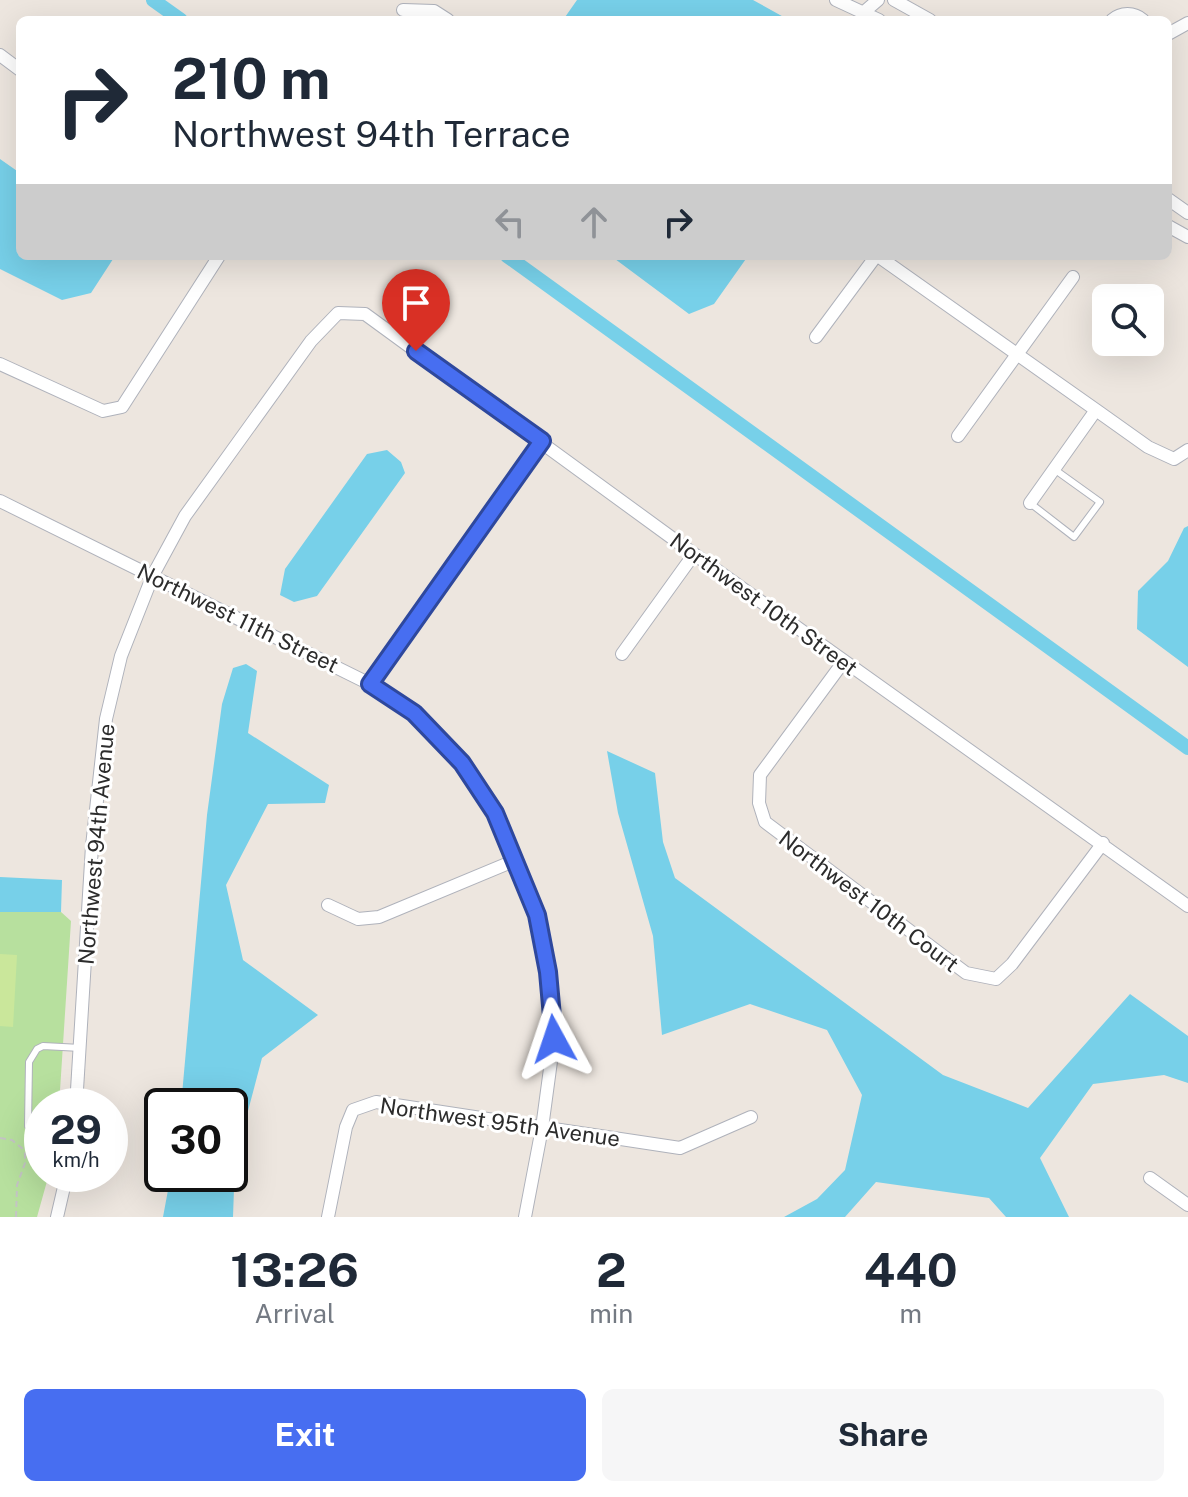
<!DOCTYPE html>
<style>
:root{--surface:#fff;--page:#f6f6f7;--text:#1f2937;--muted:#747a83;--accent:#476ef1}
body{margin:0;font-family:"Public Sans",sans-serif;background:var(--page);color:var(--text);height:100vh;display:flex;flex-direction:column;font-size:30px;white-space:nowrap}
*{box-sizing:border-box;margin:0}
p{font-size:26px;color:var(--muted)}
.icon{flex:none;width:44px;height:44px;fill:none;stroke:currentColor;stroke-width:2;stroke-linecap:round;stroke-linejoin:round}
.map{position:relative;height:1217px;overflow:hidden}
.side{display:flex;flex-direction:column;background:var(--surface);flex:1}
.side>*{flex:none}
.banner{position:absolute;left:16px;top:16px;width:1156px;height:244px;border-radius:12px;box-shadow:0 8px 32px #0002;background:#fff;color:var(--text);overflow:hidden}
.controls{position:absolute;left:1092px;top:284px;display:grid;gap:16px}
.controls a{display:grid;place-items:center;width:72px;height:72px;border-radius:12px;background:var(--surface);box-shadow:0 8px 32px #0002;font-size:40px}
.speed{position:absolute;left:24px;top:1088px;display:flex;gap:16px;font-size:40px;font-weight:700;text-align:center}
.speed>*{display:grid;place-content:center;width:104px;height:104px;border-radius:50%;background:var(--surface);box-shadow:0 8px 32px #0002;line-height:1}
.speed small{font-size:20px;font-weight:400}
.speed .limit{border:4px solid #111;border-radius:12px;background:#fff;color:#111}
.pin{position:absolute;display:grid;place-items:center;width:68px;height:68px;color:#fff;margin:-82px -34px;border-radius:50% 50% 50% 0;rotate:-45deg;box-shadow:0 0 8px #0007}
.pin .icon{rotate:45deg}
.me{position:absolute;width:88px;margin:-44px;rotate:355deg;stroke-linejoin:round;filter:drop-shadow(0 0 6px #0008)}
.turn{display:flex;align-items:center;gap:28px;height:168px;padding:0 24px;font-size:36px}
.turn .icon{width:104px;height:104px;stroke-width:2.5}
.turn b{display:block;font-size:56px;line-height:68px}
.lanes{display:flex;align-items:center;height:76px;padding:0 24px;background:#0003;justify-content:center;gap:40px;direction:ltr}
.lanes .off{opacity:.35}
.eta{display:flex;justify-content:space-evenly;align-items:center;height:136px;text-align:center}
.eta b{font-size:48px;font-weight:700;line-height:56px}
.button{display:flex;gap:16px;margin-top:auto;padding:16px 24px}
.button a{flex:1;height:92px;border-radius:12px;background:var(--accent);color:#fff;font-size:32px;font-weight:700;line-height:92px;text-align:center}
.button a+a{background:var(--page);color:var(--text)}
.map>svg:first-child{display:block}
.green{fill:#b7e09e}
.pitch{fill:#cae79b}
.water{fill:#77d0e9}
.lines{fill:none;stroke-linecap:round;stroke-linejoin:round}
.canal{stroke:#77d0e9;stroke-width:14}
.lane-casing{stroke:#afb2bb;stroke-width:8}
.street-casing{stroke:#afb2bb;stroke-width:14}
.path{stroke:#c4c4c4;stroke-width:2;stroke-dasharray:6 4;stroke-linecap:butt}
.lane{stroke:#fff;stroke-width:6}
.street{stroke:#fff;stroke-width:12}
.route-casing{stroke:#2e489d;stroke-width:20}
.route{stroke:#476ef1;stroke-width:14}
.labels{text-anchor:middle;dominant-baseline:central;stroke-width:6;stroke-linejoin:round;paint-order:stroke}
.street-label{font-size:22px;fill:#2c2c2c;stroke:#fff}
</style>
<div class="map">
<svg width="1188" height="1217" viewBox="0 0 1188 1217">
<rect width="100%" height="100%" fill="#ede6df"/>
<!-- green -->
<path class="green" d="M 0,912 L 61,912 L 71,921 L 59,1106 L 42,1106 L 42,1174 L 49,1174 L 37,1217 L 0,1217 Z"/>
<!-- pitch -->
<path class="pitch" d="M 0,954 L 17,955 L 13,1027 L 0,1026 Z"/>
<!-- water -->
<path class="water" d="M 577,0 L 753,0 L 789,20 L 563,20 Z
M 0,159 L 20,173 L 20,256 L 115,256 L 91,293 L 62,300 L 0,269 Z
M 611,256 L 748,256 L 714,304 L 689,314 Z
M 387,450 L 401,462 L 405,473 L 317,596 L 294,602 L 280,595 L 285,569 L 367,454 Z
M 1188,526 L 1188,667 L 1137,629 L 1138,591 L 1168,561 L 1184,528 Z
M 246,664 L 257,671 L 248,733 L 329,785 L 325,803 L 268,804 L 226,885 L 243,960 L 318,1015 L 262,1058 L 235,1160 L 233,1217 L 163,1217 L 171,1174 L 230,1174 L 230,1106 L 181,1106 L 207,815 L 222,704 L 233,668 Z
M 607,751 L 655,773 L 663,842 L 675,878 L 943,1075 L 1028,1108 L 1130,994 L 1188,1036 L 1188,1083 L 1164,1075 L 1093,1084 L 1040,1158 L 1069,1217 L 1006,1217 L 989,1198 L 876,1182 L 845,1217 L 784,1217 L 817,1199 L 845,1170 L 862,1095 L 827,1030 L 750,1004 L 662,1035 L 653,936 L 618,813 Z
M 0,877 L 62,880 L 61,912 L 0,912 Z"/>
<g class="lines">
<!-- canal -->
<path class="canal" d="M 153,0 L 181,20
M 507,256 L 1188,748"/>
<defs>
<path id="lane" d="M 1030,503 L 1074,537 L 1100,502 L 1054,469
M 31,1133 L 28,1126 L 29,1062 L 37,1049 L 43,1046 L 81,1048"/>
<path id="street" d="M 836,0 L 879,20
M 894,0 L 930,20
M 403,10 L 434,11 L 448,20
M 864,12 L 878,0
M 1112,20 C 1121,12 1134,12 1143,20
M 1168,34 L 1188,23
M 0,55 L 20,70
M 1168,199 L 1188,213
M 1168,226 L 1188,237
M 878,256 L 1096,410 L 1030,503
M 816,337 L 876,256
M 0,364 L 103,411 L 122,407 L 219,256
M 1096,410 L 1148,447 L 1174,459 L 1188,450
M 958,436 L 1073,277
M 0,501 L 370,684 L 414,713 L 462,763 L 495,813 L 537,915 L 548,972 L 554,1039 L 542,1128 L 525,1217
M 622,654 L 694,554
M 844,661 L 760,775 L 759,803 L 765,822 L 966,973 L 996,979 L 1012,964 L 1103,843
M 370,684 L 542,441
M 328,905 L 358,919 L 379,917 L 516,860
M 76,1106 L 92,846 L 106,719 L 121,656 L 153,575 L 185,516 L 311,341 L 338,313 L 365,314 L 694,554 L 1188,906
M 1150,1178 L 1188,1205
M 57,1217 L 67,1174
M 328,1217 L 346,1127 L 353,1110 L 376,1102 L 680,1148 L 751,1117"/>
</defs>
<!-- lane casing -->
<use href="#lane" class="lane-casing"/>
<!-- street casing -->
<use href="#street" class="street-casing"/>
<!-- path -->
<path class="path" d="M 0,1138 L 12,1140 L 24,1150
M 16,1217 L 17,1185 L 25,1163 L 25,1151 L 30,1142"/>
<!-- lane -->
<use href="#lane" class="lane"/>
<!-- street -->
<use href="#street" class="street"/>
</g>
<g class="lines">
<defs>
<path id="route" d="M 416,351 L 542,441 L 370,684 L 414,713 L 462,763 L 495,813 L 537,915 L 548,972 L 554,1039"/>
</defs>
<!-- route casing -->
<use href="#route" class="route-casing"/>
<!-- route -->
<use href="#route" class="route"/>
</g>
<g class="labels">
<!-- street labels -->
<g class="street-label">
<text transform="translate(764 604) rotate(36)">Northwest 10th Street</text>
<text transform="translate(238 618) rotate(26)">Northwest 11th Street</text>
<text transform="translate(96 844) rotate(-85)">Northwest 94th Avenue</text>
<text transform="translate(869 901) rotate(37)">Northwest 10th Court</text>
<text transform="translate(500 1122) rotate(8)">Northwest 95th Avenue</text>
</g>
</g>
</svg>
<div class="controls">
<a><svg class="icon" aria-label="search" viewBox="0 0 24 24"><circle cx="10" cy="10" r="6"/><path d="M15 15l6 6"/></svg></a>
</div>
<div class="speed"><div>29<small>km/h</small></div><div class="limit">30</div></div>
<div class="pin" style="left:416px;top:351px;background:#d93025"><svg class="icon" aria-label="arrive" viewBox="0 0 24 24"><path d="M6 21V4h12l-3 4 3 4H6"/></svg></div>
<svg class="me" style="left:554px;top:1039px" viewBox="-20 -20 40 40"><path d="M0-17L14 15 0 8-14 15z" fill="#476ef1" stroke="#fff" stroke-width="4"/></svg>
<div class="banner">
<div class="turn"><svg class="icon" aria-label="right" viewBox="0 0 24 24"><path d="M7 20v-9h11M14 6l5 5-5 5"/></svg><div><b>210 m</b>Northwest 94th Terrace</div></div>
<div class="lanes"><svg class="icon off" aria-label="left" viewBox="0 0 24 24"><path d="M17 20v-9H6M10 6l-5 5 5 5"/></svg><svg class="icon off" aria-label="ahead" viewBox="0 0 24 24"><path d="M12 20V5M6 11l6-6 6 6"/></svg><svg class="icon" aria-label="right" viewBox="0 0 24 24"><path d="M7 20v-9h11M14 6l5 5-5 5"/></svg></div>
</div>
</div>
<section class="side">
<div class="eta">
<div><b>13:26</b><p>Arrival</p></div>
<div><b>2</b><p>min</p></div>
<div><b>440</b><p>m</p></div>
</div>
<div class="button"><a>Exit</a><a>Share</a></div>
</section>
